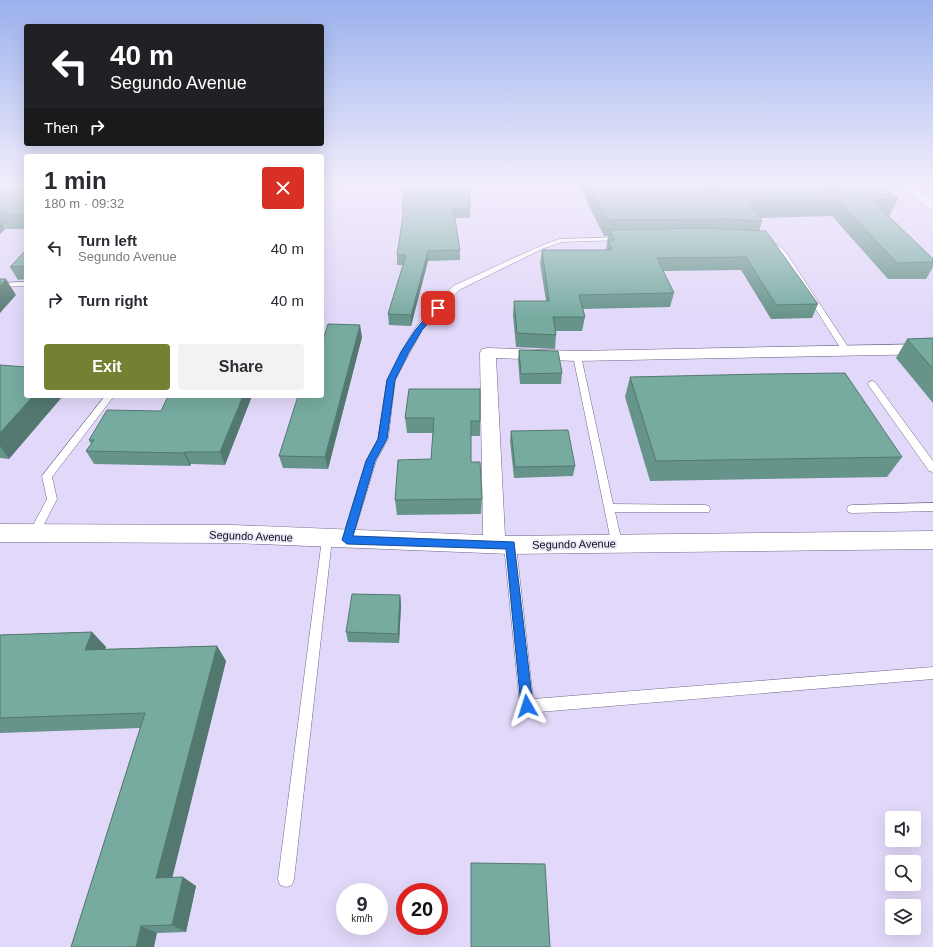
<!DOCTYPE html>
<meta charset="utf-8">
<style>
:root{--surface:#fff;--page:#f2f2f3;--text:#2b2b33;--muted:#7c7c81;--accent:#728232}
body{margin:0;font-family:Arial,sans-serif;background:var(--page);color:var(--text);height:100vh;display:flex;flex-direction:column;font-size:15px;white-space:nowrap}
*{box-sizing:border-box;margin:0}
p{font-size:13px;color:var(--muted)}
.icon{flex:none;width:22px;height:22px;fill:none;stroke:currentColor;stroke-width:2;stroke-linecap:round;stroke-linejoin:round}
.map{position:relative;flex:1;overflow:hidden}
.side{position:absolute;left:24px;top:154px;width:300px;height:244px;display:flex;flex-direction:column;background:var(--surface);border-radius:4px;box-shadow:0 4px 16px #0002}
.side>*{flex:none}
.hud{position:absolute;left:24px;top:24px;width:300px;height:122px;border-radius:4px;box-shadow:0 4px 16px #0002;background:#202124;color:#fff;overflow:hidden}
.controls{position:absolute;left:885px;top:811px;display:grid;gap:8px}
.controls a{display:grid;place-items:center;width:36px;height:36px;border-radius:4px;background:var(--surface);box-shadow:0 4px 16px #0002;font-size:20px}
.speed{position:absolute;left:336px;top:883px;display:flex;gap:8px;font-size:20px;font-weight:700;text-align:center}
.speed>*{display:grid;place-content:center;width:52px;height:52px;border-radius:50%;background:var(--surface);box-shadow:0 4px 16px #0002;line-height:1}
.speed small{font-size:10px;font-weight:400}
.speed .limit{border:6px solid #d22;background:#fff;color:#111}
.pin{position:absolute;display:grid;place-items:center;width:34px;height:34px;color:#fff;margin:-17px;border-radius:8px;box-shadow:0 2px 6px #0006}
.me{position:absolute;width:44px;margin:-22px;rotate:354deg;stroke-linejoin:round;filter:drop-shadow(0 0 3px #0008)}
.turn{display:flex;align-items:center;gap:14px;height:84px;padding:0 20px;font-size:18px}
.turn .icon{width:52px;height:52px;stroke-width:2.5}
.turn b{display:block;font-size:28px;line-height:34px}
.then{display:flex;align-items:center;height:38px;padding:0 20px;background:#0003;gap:8px;font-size:15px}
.round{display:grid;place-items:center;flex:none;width:42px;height:42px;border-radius:4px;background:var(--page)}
.headline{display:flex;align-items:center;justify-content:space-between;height:68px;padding:0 20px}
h1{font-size:24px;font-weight:700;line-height:30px}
.button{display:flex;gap:8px;margin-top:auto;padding:8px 20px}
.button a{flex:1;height:46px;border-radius:4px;background:var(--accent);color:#fff;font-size:16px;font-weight:700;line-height:46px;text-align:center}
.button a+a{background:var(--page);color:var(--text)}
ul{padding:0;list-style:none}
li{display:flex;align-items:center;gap:12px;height:52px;padding:0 20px}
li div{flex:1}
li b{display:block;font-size:15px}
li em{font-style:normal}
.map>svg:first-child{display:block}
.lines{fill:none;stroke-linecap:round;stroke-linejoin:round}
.service-casing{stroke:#73678b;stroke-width:1}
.minor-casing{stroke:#73678b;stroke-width:1}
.service{fill:#fff;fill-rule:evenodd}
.minor{fill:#fff;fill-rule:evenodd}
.wall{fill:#66938a}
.shaded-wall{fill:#537870}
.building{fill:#77aba0;stroke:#537870}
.route{fill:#1a73e8;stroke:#114b97}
.labels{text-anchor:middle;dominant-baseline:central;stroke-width:3.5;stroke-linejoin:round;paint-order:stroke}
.street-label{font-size:11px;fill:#0f0a18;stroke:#ede8f9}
</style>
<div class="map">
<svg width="933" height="947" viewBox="0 0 933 947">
<rect width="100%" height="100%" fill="#e2d8f9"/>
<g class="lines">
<defs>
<path id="service" d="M 621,237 L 624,239 L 623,240 L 562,242 L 542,249 L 459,290 L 422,330 L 395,380 L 388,439 L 376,461 L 352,540 L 351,543 L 347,544 L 343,543 L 342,540 L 366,461 L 378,439 L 387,380 L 401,352 L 416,327 L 453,286 L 538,247 L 559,239 Z
M 763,241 L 778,245 L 785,251 L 850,350 L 849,352 L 843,352 L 780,253 L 774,247 L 763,243 Z
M 26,282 L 26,286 L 0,287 L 0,283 Z
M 577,353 L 581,356 L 613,504 L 705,505 L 709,506 L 710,509 L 709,512 L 615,512 L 622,543 L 620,546 L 616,547 L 612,546 L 573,356 Z
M 872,381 L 875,382 L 933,461 L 933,472 L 929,471 L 869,386 L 868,384 L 869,382 Z
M 105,396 L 114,396 L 52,477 L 57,499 L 38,536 L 34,537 L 30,536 L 29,533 L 47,499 L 42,476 Z
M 933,503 L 933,511 L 852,513 L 848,512 L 847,509 L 848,506 L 852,505 Z
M 327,535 L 331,536 L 332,539 L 294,879 L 292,885 L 286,887 L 280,885 L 278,879 L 322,539 L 323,536 Z
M 510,541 L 514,542 L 516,545 L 533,699 L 933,667 L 933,679 L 527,713 L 522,711 L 520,706 L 504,545 L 506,542 Z"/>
<path id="minor" d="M 902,186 L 915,186 L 933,200 L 933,210 L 929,209 Z
M 933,344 L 933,354 L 577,361 L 496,358 L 505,536 L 933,531 L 933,549 L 510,554 L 233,543 L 0,542 L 0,524 L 233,525 L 483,535 L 480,353 L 482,349 L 488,348 L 577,351 Z"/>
</defs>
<!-- service casing -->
<use href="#service" class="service-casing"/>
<!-- minor casing -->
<use href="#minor" class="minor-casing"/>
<!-- service -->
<use href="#service" class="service"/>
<!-- minor -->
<use href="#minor" class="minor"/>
</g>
<!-- wall -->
<path class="wall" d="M 26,186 L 26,229 L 5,229 L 0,234 L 0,193 Z
M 580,186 L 882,186 L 898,199 L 890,215 L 888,215 L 933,259 L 933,267 L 926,279 L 888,279 L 832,216 L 760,218 L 762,221 L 759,231 L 818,304 L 812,318 L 771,319 L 741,270 L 663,271 L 674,293 L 670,307 L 582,309 L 585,317 L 582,331 L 556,331 L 556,335 L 555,349 L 516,347 L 513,315 L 514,301 L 546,301 L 540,263 L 542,250 L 606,250 L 608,236 L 604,236 L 588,204 Z
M 402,188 L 445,188 L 470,208 L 470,218 L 455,218 L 460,250 L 460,260 L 428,261 L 411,326 L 389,325 L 388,314 L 403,265 L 397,265 L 397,255 L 403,217 L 402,209 L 404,197 L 403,197 Z
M 26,250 L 26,279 L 18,280 L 10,267 Z
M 362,337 L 328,469 L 283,468 L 279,456 Z
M 933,338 L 933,403 L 896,358 L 907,339 Z
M 519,350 L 562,373 L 561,384 L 520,384 L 518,360 Z
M 0,365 L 9,459 L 0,458 Z
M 630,377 L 902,457 L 887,477 L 650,481 L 625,397 Z
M 409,389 L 480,421 L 480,436 L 471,436 L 471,462 L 482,499 L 481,514 L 397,515 L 395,500 L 431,459 L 433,433 L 407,433 L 405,418 Z
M 168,396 L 252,396 L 225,465 L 191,464 L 190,466 L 94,464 L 86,451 L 91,444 L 89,440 L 161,411 Z
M 511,431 L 575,466 L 573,476 L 514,478 L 510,441 Z
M 400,595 L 401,605 L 399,643 L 348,642 L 346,632 Z
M 92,632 L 106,647 L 105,649 L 217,646 L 226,661 L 172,877 L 196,886 L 186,932 L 157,933 L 71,947 L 140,728 L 0,733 L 0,635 Z"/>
<!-- shaded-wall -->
<path class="shaded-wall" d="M 0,220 L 5,229 L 0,234 Z
M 428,251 L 428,261 L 411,326 L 411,315 Z
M 6,279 L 16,295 L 0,313 L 0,286 Z
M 360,325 L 362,337 L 328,469 L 325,457 Z
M 33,396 L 63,396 L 9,459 L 0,446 L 0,433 Z
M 243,396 L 252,396 L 225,465 L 220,452 Z
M 185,452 L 191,464 L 190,466 L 184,453 Z
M 400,595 L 401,605 L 399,643 L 398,634 Z
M 92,632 L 106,647 L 99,665 L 85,650 Z
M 217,646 L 226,661 L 170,887 L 156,878 Z
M 183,877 L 196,886 L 186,932 L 172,925 Z
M 141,926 L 157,933 L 154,947 L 136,947 Z"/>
<!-- building -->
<path class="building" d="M 8,186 L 26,186 L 26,214 L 0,214 L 0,193 Z
M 402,186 L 445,186 L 445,188 L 469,188 L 470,208 L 453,208 L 460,250 L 428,251 L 411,315 L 388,314 L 406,255 L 397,255 L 404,209 L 402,209 L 405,188 L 402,188 Z
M 589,186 L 704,186 L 713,198 L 718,193 L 712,186 L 821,186 L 828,192 L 835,192 L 835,188 L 832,186 L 882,186 L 898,199 L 872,200 L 933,259 L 933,262 L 897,263 L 838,200 L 749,202 L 762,221 L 725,219 L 606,220 Z
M 702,228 L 766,231 L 818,304 L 776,305 L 746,257 L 657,258 L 674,293 L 579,295 L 585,317 L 553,317 L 556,335 L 517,333 L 514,301 L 549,301 L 542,250 L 612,250 L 608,240 L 615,240 L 609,230 Z
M 26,250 L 26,266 L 10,267 Z
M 0,279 L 6,279 L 0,286 Z
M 328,324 L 360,325 L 325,457 L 279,456 L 298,396 L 322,396 L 322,343 Z
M 933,338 L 933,369 L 907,339 Z
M 519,350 L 558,351 L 562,373 L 521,374 Z
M 0,365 L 26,367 L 26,396 L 33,396 L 0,433 Z
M 845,373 L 902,457 L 656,461 L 630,377 L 764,374 Z
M 409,389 L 480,389 L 480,421 L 471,421 L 471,462 L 480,462 L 482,499 L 395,500 L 398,460 L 431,459 L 434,418 L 405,418 Z
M 168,396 L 243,396 L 220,452 L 185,452 L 184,453 L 86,451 L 94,440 L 89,440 L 107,410 L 161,411 Z
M 568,430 L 575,466 L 515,467 L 511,431 Z
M 352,594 L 400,595 L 398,634 L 346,632 Z
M 92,632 L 85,650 L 217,646 L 156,878 L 183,877 L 172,925 L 141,926 L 136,947 L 71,947 L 145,713 L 0,718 L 0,635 Z
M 471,863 L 545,864 L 550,947 L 471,947 Z"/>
<!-- sky -->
<linearGradient id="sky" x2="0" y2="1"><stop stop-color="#9ab1ed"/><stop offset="0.58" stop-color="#f2edfc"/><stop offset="1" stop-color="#f2edfc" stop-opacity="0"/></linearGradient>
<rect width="933" height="318" fill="url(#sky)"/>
<!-- route -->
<path class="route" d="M 435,307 L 441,308 L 422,330 L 409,352 L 395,380 L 387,439 L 375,461 L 353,536 L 514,542 L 533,706 L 531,711 L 527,712 L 522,711 L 521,706 L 506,549 L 347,544 L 342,540 L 366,461 L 378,439 L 387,380 L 401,352 L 416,329 Z"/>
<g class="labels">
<!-- street labels -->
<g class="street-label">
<text transform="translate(251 536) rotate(2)">Segundo Avenue</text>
<text transform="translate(574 544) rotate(-1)">Segundo Avenue</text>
</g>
</g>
</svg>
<div class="controls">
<a><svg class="icon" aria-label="sound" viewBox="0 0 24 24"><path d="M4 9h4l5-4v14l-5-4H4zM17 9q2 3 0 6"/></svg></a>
<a><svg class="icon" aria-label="search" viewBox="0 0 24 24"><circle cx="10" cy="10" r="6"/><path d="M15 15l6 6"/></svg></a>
<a><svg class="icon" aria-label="layers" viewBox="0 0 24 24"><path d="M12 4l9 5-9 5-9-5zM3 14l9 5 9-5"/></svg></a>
</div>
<div class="speed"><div>9<small>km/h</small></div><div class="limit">20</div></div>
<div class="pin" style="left:438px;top:308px;background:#d93025"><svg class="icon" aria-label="arrive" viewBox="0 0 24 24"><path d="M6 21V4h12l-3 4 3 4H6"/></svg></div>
<svg class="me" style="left:527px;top:706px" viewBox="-20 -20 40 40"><path d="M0-17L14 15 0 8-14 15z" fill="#1a73e8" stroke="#fff" stroke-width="4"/></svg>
<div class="hud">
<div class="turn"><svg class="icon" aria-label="left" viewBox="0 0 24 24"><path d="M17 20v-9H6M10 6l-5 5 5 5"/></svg><div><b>40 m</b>Segundo Avenue</div></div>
<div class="then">Then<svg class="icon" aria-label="right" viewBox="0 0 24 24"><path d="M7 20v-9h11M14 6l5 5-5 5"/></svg></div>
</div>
<section class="side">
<div class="headline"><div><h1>1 min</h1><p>180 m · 09:32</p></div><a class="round" style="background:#d93025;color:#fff"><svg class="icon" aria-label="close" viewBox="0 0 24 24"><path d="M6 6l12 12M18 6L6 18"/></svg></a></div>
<ul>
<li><svg class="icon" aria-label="left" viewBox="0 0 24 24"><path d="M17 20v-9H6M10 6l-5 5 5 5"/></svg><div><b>Turn left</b><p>Segundo Avenue</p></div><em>40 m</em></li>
<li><svg class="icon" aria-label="right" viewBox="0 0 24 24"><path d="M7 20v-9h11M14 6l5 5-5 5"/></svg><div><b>Turn right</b></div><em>40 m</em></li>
</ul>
<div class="button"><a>Exit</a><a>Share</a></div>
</section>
</div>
